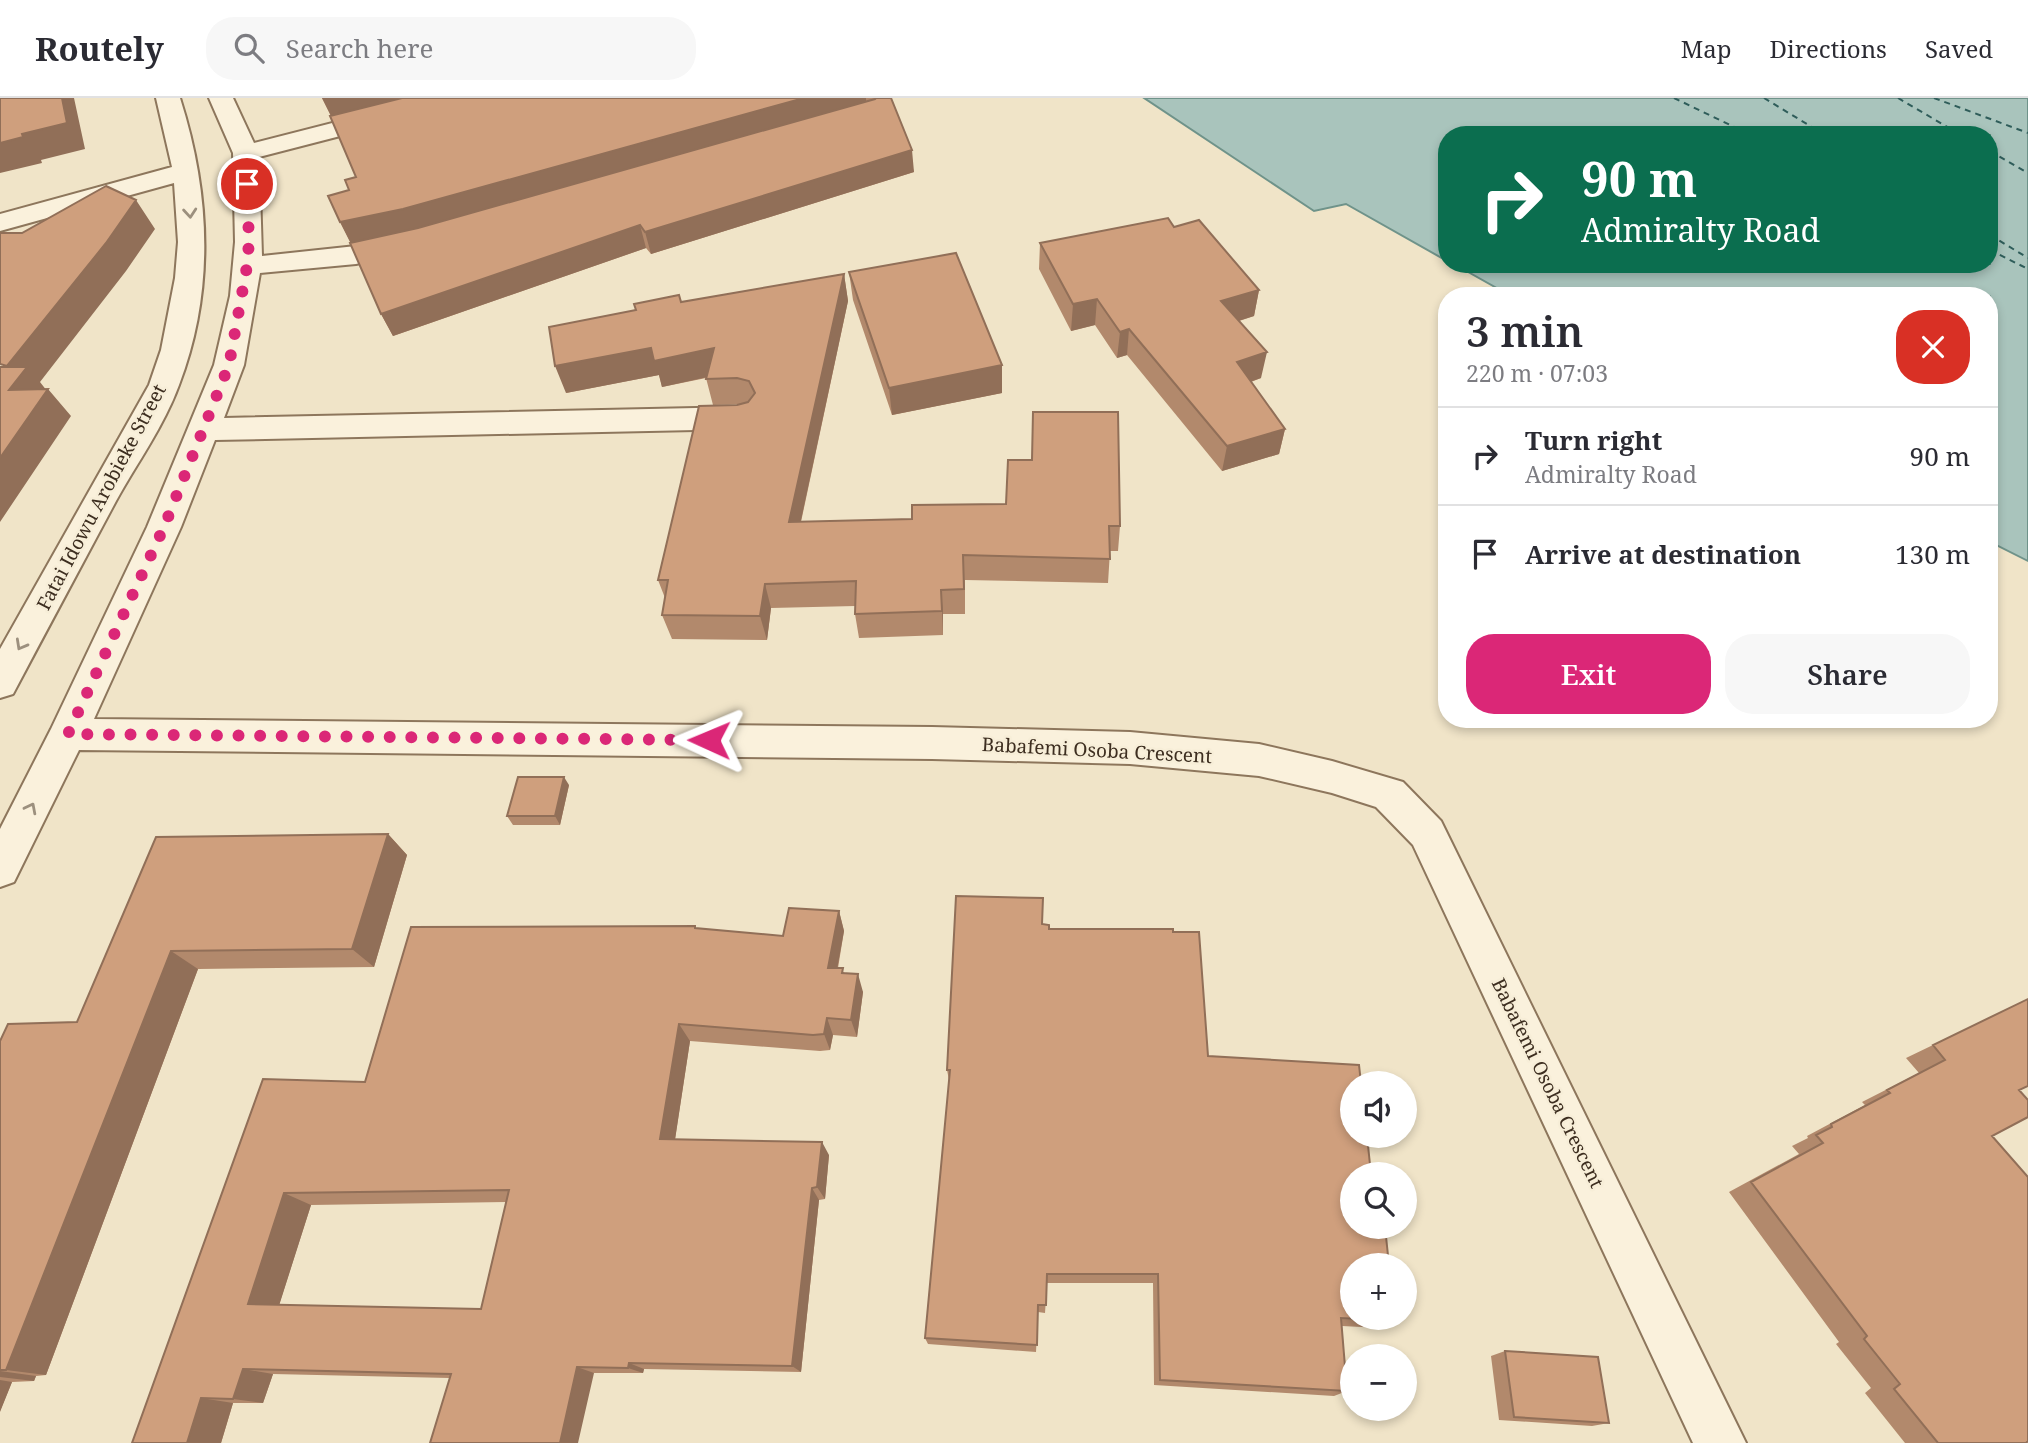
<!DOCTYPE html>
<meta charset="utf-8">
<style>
:root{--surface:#fff;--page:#f7f7f7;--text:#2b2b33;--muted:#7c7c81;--line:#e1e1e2;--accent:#db2777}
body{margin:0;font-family:"Noto Serif",serif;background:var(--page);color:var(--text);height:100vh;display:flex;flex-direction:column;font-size:26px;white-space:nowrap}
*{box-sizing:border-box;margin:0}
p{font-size:23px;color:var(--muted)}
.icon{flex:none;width:38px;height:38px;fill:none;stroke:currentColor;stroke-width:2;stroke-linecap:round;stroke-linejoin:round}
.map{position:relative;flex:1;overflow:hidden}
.panel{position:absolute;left:1438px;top:189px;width:560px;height:441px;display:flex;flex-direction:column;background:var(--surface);border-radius:28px;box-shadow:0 4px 10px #0003}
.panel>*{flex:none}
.banner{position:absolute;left:1438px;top:28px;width:560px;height:147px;border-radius:28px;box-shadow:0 4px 10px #0003;background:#0b6e4f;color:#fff;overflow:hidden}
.controls{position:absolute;left:1340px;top:973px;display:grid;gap:14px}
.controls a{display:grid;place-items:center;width:77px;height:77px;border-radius:50%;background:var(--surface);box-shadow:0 4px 10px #0003;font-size:35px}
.pin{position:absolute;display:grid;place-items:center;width:60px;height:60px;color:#fff;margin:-30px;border:4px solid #fff;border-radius:50%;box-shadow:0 2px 7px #0007}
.me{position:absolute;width:77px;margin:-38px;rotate:271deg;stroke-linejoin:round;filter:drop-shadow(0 0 5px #0008)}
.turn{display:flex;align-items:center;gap:24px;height:147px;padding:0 28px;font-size:32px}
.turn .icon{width:91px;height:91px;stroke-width:2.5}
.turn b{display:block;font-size:49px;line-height:60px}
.round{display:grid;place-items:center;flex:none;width:74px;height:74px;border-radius:28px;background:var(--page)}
.headline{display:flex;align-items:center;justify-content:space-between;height:119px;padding:0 28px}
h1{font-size:42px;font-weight:600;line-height:52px}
.button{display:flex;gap:14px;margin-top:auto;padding:14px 28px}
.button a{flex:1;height:80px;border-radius:28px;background:var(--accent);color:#fff;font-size:28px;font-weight:600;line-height:80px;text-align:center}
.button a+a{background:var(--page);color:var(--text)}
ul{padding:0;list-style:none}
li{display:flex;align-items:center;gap:21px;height:98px;padding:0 28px;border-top:2px solid var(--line)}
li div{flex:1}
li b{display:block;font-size:26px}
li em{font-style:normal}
header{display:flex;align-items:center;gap:42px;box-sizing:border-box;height:98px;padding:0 35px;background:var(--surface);border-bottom:2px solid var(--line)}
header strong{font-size:33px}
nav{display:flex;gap:38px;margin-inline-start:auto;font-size:24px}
.search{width:490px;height:63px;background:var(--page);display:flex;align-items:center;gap:18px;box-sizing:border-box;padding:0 24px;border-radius:28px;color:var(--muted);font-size:26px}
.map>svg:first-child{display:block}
.water{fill:#a9c4bc;stroke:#6f938a;stroke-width:2}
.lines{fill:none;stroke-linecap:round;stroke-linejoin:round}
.ferry{stroke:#2f5d5a;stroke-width:2;stroke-dasharray:6 5;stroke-linecap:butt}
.minor-casing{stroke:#8d765c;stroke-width:4}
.minor{fill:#faf1dc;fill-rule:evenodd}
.wall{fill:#b2896c;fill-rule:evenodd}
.shaded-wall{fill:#916f58}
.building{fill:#cf9f7d;stroke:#916f58;stroke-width:2;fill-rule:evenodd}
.oneway{stroke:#9c907e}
.route{stroke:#db2777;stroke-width:12;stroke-dasharray:0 21.6}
.labels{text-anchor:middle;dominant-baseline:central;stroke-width:5;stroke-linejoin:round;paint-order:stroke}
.street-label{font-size:19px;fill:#3d2e20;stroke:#f7eed8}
</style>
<header>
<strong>Routely</strong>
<div class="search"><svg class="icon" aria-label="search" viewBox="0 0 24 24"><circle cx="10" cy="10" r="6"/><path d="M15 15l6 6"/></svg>Search here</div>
<nav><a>Map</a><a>Directions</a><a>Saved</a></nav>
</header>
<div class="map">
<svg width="2028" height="1345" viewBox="0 0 2028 1345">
<rect width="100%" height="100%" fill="#f0e4c8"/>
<!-- water -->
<path class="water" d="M 1144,0 L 2028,0 L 2028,463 L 1990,444 L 1990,198 L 1511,198 L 1454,166 L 1990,166 L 1990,37 L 1447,37 L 1447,163 L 1346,106 L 1314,113 Z"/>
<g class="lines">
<!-- ferry -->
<path class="ferry" d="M 1674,0 L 1751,37
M 1764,0 L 1825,37
M 1898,0 L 1961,37
M 1934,0 L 2028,35
M 1990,53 L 2028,75
M 1990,137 L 2028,160
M 1990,152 L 2028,171"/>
<defs>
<path id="minor" d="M 156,0 L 180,0 C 210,94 215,193 179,287 C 164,328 137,365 116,403 C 82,467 47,531 13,596 L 0,600 L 0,551 L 149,287 L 161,252 L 175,180 L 178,144 L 174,85 L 0,133 L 0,116 L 172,69 Z
M 209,0 L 233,0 L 254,45 L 430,0 L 471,0 L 468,5 L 259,59 L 262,158 L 356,148 L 407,137 L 417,140 L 421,146 L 417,152 L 356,166 L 260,175 L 244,267 L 224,320 L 743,309 L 754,312 L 759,320 L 754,328 L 743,331 L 215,342 L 181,429 L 94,621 L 932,629 L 1130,634 L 1259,646 L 1332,663 L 1403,684 L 1441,723 L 1746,1345 L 1693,1345 L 1413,747 L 1376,709 L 1332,695 L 1259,678 L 1130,666 L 932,661 L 79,652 L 14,784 L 0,789 L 0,731 L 51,631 L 147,429 L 214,267 L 230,198 L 235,144 L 233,55 Z"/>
</defs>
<!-- minor casing -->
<use href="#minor" class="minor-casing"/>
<!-- minor -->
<use href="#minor" class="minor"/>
</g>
<!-- wall -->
<path class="wall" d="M 322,0 L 891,0 L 914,74 L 651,156 L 646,150 L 393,238 L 381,216 L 351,145 L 340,124 L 349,92 L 356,79 L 331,18 Z
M 1174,129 L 1259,192 L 1254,218 L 1239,223 L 1261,280 L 1251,284 L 1285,331 L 1279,356 L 1222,373 L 1127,257 L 1117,260 L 1095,227 L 1071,233 L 1039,171 L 1040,145 Z
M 849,174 L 1002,267 L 1002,295 L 892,317 L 853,202 Z
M 844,176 L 848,203 L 801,424 L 1120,428 L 1118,453 L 1110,453 L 1108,485 L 965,482 L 965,516 L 943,516 L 943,537 L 859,540 L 855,516 L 855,508 L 771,510 L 767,542 L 672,541 L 662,517 L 665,500 L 658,482 L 737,307 L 741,306 L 713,307 L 706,280 L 662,289 L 659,277 L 566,295 L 681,204 Z
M 569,687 L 560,727 L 513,727 L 507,718 Z
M 388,736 L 407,757 L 374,869 L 198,871 L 46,1277 L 36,1278 L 34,1283 L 12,1284 L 0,1313 L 0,943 L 77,924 L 156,739 Z
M 839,813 L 844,833 L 838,870 L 845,875 L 863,894 L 857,939 L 833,937 L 830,952 L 820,953 L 690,943 L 675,1041 L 829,1057 L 825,1101 L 819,1102 L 801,1274 L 644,1271 L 643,1275 L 594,1275 L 449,1280 L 273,1276 L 263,1305 L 233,1305 L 221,1345 L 132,1345 L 263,981 L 365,984 L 696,830 L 783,838 ZM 506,1104 L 481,1211 L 279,1207 L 311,1107 Z
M 1042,826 L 1049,831 L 1173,834 L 1208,958 L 1353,1076 L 1395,1223 L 1381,1230 L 1342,1228 L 1347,1293 L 1334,1298 L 1154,1287 L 1153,1185 L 1047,1185 L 1045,1215 L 1038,1214 L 1036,1254 L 928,1246 L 925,1240 L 949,982 L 947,972 Z
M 1933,947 L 2019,992 L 1992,1038 L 2026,1345 L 1905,1345 L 1865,1295 L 1871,1290 L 1836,1246 L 1839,1244 L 1729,1094 L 1799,1056 L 1792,1048 L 1808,1040 L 1807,1038 L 1865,1007 L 1862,1004 L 1919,975 L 1906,960 Z
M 1505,1253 L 1609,1325 L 1592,1328 L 1499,1322 L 1491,1258 Z"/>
<!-- shaded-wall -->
<path class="shaded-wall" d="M 62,0 L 74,0 L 85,51 L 41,62 L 42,65 L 0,75 L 0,45 L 22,36 Z
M 322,0 L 419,0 L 333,22 Z
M 804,0 L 866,0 L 866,6 L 413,133 L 351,146 L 340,124 Z
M 912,52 L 914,74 L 651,156 L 645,134 Z
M 136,102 L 155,131 L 126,173 L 40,284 L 47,293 L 48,291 L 71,318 L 0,424 L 0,360 L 9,292 L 7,268 Z
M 640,127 L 646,150 L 393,238 L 381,216 Z
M 844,176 L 848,203 L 795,450 L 789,424 Z
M 1259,192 L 1254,218 L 1216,230 L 1221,203 Z
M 1097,201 L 1095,227 L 1071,233 L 1073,206 Z
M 1129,231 L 1127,257 L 1117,260 L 1120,234 Z
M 651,250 L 714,250 L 721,276 L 662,289 L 659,277 L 566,295 L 555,268 Z
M 1267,254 L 1261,280 L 1232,290 L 1237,264 Z
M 1002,267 L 1002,295 L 892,317 L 889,290 Z
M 1285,331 L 1279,356 L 1222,373 L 1227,348 Z
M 765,486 L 771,510 L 767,542 L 760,518 Z
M 941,492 L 943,516 L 943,537 L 942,513 Z
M 564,679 L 569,687 L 560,727 L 555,718 Z
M 388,736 L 407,757 L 374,869 L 352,851 Z
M 839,813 L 844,833 L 834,888 L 828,870 Z
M 171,853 L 198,871 L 46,1277 L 6,1272 Z
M 858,876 L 863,894 L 857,939 L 851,922 Z
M 827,920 L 833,937 L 830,952 L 824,936 Z
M 679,926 L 690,943 L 673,1055 L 660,1041 Z
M 822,1044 L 829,1057 L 825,1101 L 817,1089 Z
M 812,1090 L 819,1102 L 801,1274 L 792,1268 Z
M 284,1095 L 311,1107 L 277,1214 L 248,1206 Z
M 629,1265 L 644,1271 L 643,1275 L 628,1270 Z
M 577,1269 L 594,1275 L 578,1345 L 560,1345 Z
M 243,1271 L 273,1276 L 263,1305 L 233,1301 Z
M 0,1273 L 36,1278 L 34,1283 L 0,1279 Z
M 0,1282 L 12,1284 L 0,1314 Z
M 201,1300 L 233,1305 L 221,1345 L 187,1345 Z"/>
<!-- building -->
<path class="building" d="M 0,0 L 62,0 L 67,25 L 22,36 L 23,39 L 0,45 Z
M 402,0 L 804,0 L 403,111 L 340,124 L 328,98 L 349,92 L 345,82 L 356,79 L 330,18 Z
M 876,0 L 891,0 L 912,52 L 645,134 L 640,127 L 381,216 L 350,145 L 418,130 L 875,1 Z
M 106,88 L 136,102 L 106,145 L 7,268 L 0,266 L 0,135 L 22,135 Z
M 1168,120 L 1174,129 L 1199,122 L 1259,192 L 1221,203 L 1267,254 L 1237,264 L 1285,331 L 1227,348 L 1129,231 L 1120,234 L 1097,201 L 1073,206 L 1040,145 Z
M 956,155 L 1002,267 L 889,290 L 849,174 Z
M 844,176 L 789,424 L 912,421 L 912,407 L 1006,406 L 1008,362 L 1032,362 L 1033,314 L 1118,314 L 1120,428 L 1109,428 L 1110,461 L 963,457 L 964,491 L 941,492 L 942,513 L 855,516 L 856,483 L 765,486 L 760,518 L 662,517 L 668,482 L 658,482 L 699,308 L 737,307 L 748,304 L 755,295 L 749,283 L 737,280 L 706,281 L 714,250 L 654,263 L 651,250 L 555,268 L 549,229 L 636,212 L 634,206 L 679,197 L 681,204 Z
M 0,269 L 27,269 L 9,292 L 48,291 L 0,360 Z
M 518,679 L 564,679 L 555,718 L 507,718 Z
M 388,736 L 352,851 L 171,853 L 6,1272 L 0,1272 L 0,943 L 8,926 L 77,924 L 156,739 Z
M 956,798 L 1043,800 L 1042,826 L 1049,827 L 1049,831 L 1173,831 L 1173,834 L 1199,834 L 1208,958 L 1359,967 L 1361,985 L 1353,985 L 1353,1038 L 1367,1038 L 1371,1076 L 1353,1076 L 1353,1129 L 1385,1129 L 1389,1167 L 1353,1167 L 1353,1220 L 1395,1220 L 1395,1223 L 1341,1220 L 1347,1293 L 1160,1282 L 1158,1176 L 1047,1176 L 1046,1207 L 1038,1207 L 1037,1247 L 925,1240 L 950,972 L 947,972 Z
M 789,810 L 839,813 L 828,870 L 843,870 L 842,875 L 858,876 L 851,922 L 827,920 L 824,936 L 813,937 L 679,926 L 660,1041 L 822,1044 L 817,1089 L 812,1090 L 792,1268 L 629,1265 L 628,1270 L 577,1269 L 560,1345 L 430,1345 L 451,1276 L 243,1271 L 233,1301 L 201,1300 L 187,1345 L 132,1345 L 263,981 L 365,984 L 411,829 L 695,828 L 695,830 L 783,838 ZM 509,1092 L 481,1211 L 248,1206 L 284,1095 Z
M 2028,901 L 2028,988 L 2019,992 L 2028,1002 L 2028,1019 L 1992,1038 L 2028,1079 L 2028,1343 L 2026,1345 L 1938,1345 L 1894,1291 L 1900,1286 L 1864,1241 L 1867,1238 L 1751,1084 L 1823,1045 L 1816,1037 L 1832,1029 L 1831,1026 L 1890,995 L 1887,992 L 1945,962 L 1933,947 Z
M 1505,1253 L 1598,1259 L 1609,1325 L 1514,1319 Z"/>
<!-- one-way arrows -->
<defs><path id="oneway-chevron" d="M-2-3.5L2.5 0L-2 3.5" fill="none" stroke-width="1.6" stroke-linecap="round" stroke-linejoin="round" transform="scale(1.75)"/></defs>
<g class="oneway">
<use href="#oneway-chevron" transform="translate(190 115) rotate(85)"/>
<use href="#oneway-chevron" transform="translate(21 547) rotate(119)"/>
<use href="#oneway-chevron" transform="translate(31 710) rotate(-63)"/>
</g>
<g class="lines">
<!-- route -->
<path class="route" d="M 247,86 L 249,144 L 247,168 L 229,267 L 164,429 L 68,636 L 709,642"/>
</g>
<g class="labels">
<!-- street labels -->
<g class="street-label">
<text transform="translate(101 399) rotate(-62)">Fatai Idowu Arobieke Street</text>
<text transform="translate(1097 652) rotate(3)">Babafemi Osoba Crescent</text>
<text transform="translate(1548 985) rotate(64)">Babafemi Osoba Crescent</text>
</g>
</g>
</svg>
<div class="controls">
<a><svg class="icon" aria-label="sound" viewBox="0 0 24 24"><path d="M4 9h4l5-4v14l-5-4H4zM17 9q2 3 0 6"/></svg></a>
<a><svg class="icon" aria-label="search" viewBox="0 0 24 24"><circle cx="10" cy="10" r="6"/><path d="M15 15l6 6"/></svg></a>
<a>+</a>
<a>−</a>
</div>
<div class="pin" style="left:247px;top:86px;background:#d93025"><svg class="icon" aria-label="arrive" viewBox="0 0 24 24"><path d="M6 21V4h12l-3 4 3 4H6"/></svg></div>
<svg class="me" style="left:709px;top:642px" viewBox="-20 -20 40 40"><path d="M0-17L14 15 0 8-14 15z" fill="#db2777" stroke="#fff" stroke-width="4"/></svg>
<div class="banner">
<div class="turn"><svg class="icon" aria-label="right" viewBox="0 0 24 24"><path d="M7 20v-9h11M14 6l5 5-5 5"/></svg><div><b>90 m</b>Admiralty Road</div></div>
</div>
<section class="panel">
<div class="headline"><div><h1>3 min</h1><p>220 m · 07:03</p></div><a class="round" style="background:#d93025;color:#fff"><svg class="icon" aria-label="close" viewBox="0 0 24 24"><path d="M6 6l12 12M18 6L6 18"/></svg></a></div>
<ul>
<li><svg class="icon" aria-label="right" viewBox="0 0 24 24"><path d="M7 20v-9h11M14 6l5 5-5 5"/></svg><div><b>Turn right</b><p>Admiralty Road</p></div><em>90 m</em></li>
<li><svg class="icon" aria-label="arrive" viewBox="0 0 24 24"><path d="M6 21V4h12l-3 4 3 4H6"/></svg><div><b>Arrive at destination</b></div><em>130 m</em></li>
</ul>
<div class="button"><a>Exit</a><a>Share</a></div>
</section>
</div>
